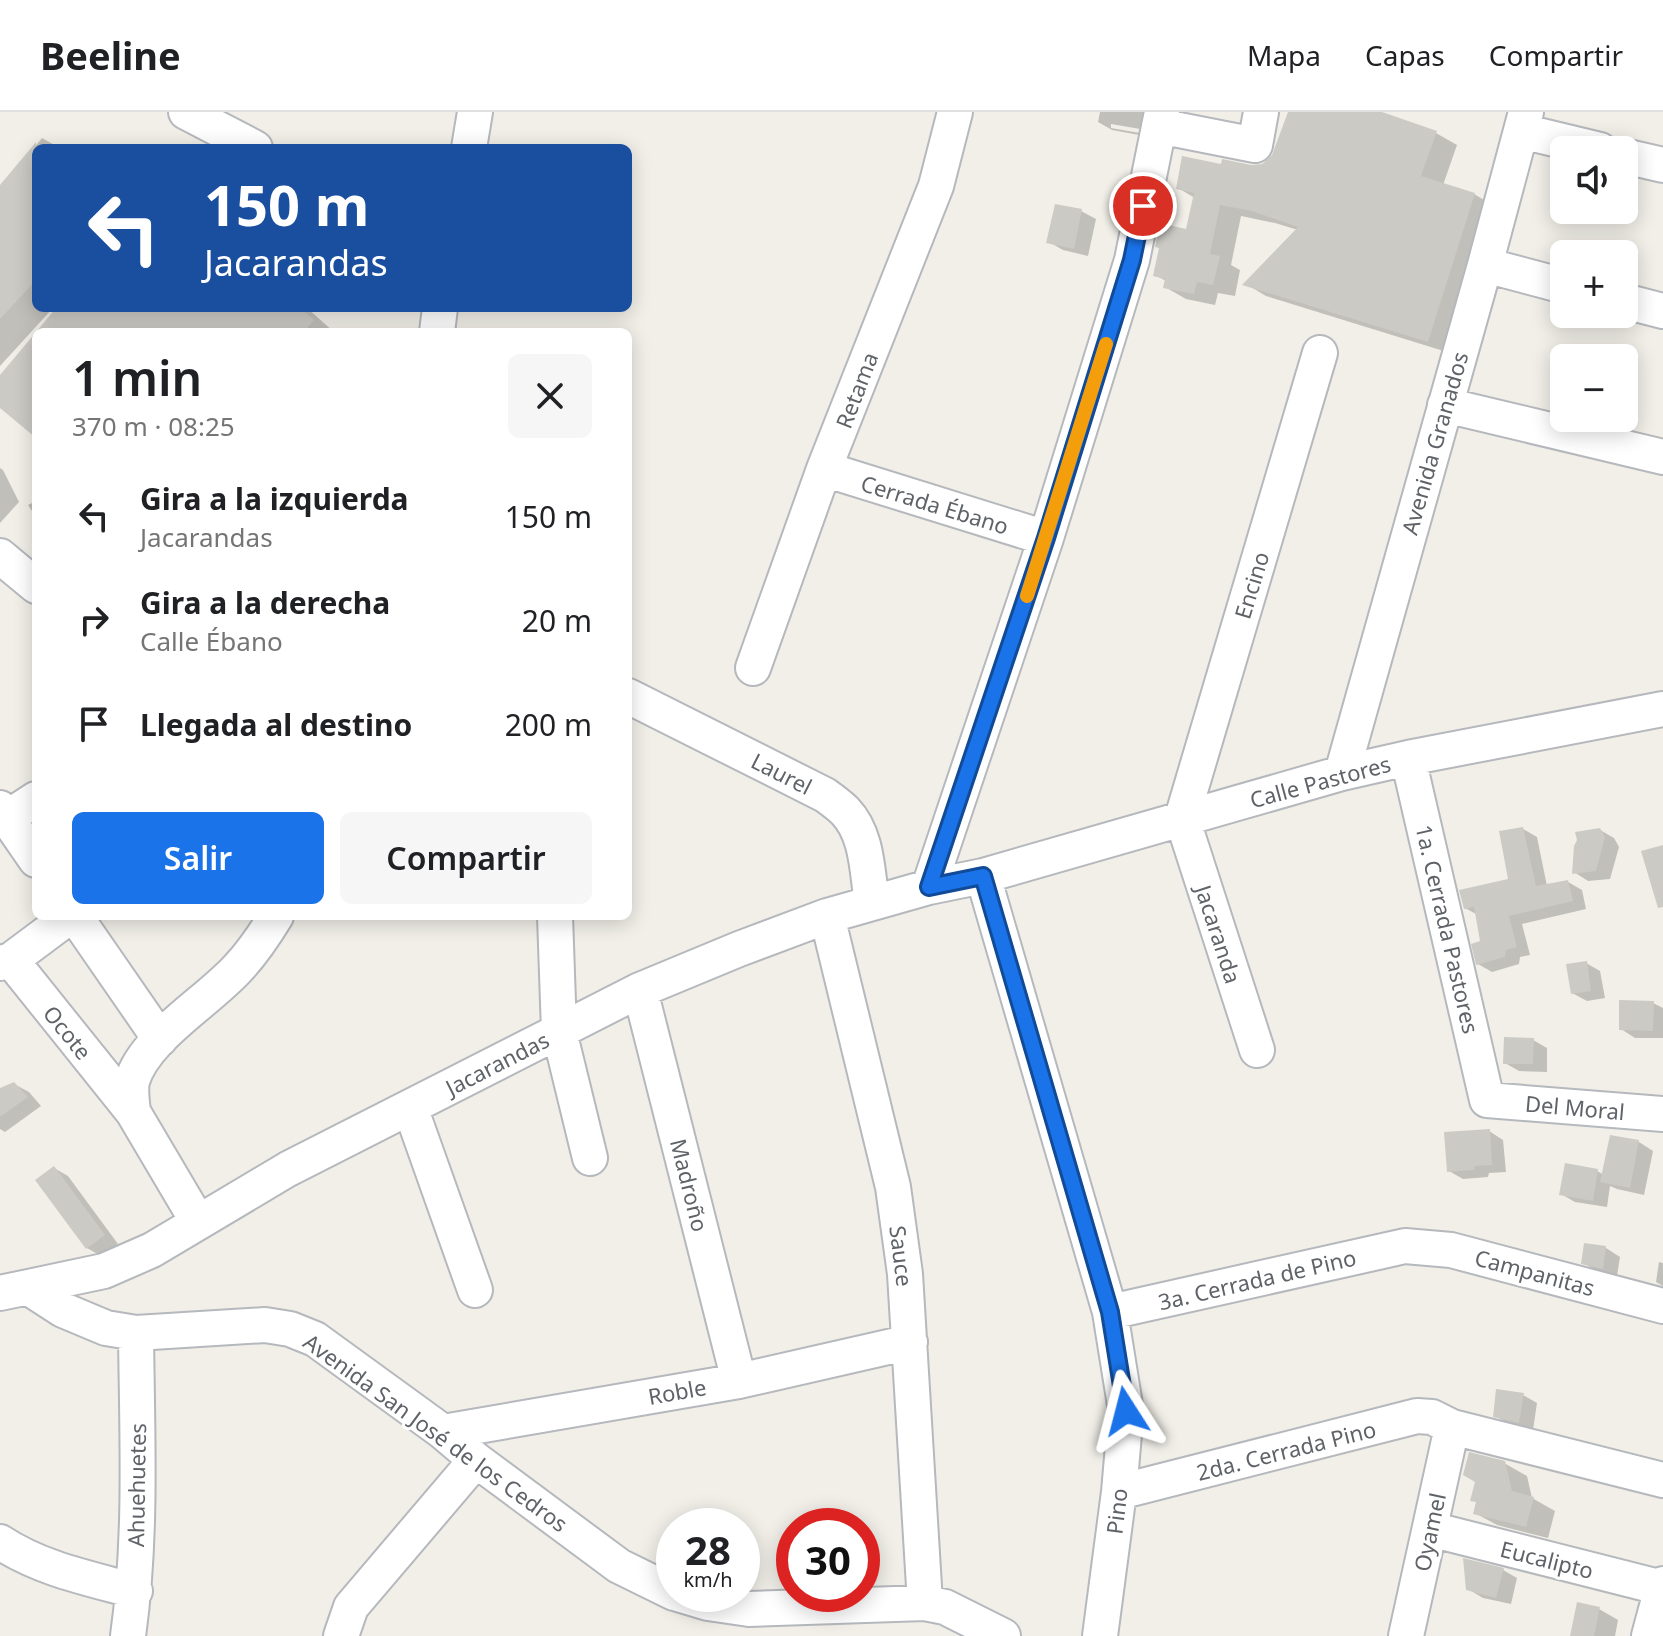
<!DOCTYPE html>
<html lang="es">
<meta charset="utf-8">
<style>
:root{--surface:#fff;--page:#f6f6f6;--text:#202124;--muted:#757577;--line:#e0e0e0;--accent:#1a73e8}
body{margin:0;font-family:"Noto Sans",sans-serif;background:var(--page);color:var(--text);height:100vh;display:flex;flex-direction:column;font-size:30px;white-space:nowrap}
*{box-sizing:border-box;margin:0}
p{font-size:26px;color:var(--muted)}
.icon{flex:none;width:44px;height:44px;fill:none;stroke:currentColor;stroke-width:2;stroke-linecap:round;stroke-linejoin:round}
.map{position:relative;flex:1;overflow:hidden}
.sheet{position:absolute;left:32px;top:216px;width:600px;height:592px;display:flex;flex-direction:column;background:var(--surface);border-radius:12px;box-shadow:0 4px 20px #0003}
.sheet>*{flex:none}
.guide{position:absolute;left:32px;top:32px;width:600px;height:168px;border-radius:12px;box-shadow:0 4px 20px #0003;background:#1a4fa0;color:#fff;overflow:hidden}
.tools{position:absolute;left:1550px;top:24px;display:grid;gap:16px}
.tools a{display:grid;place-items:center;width:88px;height:88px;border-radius:12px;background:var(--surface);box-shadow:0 4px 20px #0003;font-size:40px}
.speed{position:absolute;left:656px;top:1396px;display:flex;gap:16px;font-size:40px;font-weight:700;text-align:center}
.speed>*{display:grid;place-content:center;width:104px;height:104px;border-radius:50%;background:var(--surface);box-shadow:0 4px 20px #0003;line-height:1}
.speed small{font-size:20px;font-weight:400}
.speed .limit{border:12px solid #d22;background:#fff;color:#111}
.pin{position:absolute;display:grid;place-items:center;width:68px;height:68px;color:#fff;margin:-34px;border:4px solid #fff;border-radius:50%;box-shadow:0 2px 8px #0007}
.me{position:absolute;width:88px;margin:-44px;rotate:351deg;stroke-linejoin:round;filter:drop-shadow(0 0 6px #0008)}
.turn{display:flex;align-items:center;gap:28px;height:168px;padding:0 40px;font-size:36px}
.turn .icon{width:104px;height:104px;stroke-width:2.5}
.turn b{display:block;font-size:56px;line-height:68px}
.round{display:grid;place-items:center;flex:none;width:84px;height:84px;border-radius:12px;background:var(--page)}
.head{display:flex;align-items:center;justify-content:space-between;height:136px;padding:0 40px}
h1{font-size:48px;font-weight:600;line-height:60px}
.action{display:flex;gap:16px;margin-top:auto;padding:16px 40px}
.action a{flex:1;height:92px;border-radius:12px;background:var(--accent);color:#fff;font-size:32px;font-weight:600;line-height:92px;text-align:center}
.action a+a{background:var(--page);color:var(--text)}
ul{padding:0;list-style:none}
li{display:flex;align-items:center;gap:24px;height:104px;padding:0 40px}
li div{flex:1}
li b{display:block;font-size:30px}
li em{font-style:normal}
header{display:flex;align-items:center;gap:48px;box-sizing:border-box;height:112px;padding:0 40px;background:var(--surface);border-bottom:2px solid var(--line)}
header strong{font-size:38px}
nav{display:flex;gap:44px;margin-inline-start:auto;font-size:28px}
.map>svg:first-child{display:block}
.shadow{fill:#0003;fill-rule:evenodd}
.building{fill:#cccac5}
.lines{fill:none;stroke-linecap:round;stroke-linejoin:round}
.minor-casing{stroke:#b5b8bc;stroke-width:38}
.minor{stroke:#fff;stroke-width:34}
.route-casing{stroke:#114b97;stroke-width:20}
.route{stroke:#1a73e8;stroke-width:14}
.slow{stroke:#f59e0b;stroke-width:14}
.labels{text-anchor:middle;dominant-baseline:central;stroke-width:6;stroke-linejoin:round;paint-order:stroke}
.street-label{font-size:22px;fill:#5f6368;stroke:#fff}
</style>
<header>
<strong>Beeline</strong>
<nav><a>Mapa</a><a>Capas</a><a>Compartir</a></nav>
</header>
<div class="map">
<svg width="1663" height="1524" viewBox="0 0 1663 1524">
<rect width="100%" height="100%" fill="#f1efe8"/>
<!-- shadow -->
<path class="shadow" d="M 1100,0 L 1155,0 L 1150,25 L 1112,18 L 1098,10 ZM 1111,12 L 1146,18 L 1146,22 L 1111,16 Z
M 1290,0 L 1376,0 L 1436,21 L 1457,33 L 1443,73 L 1474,82 L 1496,95 L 1450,241 L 1266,184 L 1246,172 L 1298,118 L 1275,111 L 1241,104 L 1231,153 L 1240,158 L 1235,184 L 1218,181 L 1215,193 L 1186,187 L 1165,175 L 1166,169 L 1155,163 L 1188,119 L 1195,86 L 1178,76 L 1223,54 L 1263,53 L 1274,45 Z
M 42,26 L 60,36 L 36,36 L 36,196 L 53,196 L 0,254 L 0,76 Z
M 1081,99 L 1096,107 L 1088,144 L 1063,138 L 1049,130 Z
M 59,196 L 307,196 L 334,220 L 39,220 Z
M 0,356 L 3,358 L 19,390 L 0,411 Z
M 36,389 L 36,405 L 28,393 Z
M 1523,717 L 1537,725 L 1547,774 L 1568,770 L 1582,778 L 1586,797 L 1522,812 L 1530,843 L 1520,845 L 1519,852 L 1492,860 L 1478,852 L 1483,831 L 1476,802 L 1465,796 L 1511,769 Z
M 1600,718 L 1614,726 L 1619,735 L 1610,767 L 1588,769 L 1574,760 Z
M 1586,851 L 1600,859 L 1605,886 L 1587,889 L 1572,881 Z
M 1653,891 L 1663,896 L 1663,926 L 1635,926 L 1621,917 Z
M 1533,928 L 1547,936 L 1547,960 L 1519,959 L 1505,951 Z
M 14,972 L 29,980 L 41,994 L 5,1020 L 0,1017 L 0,978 Z
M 1489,1019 L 1503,1028 L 1506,1060 L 1489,1061 L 1488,1065 L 1463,1067 L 1449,1059 Z
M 1611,1025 L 1639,1030 L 1653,1039 L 1644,1083 L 1617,1077 L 1610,1074 L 1607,1095 L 1575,1090 L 1561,1082 L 1597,1059 L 1604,1063 Z
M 54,1056 L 68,1064 L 118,1132 L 101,1144 L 87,1136 Z
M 1586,1133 L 1606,1136 L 1620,1145 L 1617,1164 L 1597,1159 L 1583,1151 Z
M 1659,1150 L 1663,1151 L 1663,1174 L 1656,1170 Z
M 1523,1283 L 1537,1291 L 1533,1318 L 1509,1312 L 1495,1304 Z
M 1504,1351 L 1527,1364 L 1532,1386 L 1555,1399 L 1548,1426 L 1497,1413 L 1475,1401 L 1478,1391 Z
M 1503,1458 L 1517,1466 L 1511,1492 L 1483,1486 L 1468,1477 Z
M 1599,1497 L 1618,1508 L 1615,1524 L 1571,1524 Z"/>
<!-- building -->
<path class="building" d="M 1288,0 L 1382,0 L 1437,19 L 1421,64 L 1475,81 L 1428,230 L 1242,173 L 1298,115 L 1252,99 L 1220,93 L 1210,142 L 1220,144 L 1213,173 L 1197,170 L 1194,182 L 1163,176 L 1165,167 L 1153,164 L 1159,136 L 1155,135 L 1160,111 L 1186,117 L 1194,81 L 1176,77 L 1182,44 L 1221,52 L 1222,47 L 1251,53 L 1262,52 L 1272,43 Z
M 36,30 L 36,168 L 0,207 L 0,73 Z
M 1055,92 L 1082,97 L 1074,137 L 1046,131 Z
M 56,196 L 300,196 L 314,208 L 304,220 L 36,220 Z
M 36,220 L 36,326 L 0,296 L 0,263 Z
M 1523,715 L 1536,774 L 1568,768 L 1573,789 L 1509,804 L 1517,835 L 1506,838 L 1505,845 L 1476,853 L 1471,832 L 1480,829 L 1474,795 L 1464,797 L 1459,778 L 1508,767 L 1499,719 Z
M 1600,716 L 1605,725 L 1596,759 L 1572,762 L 1574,734 L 1577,728 L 1575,720 Z
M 1663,733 L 1663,795 L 1658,796 L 1641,739 Z
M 1587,849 L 1591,879 L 1571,882 L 1566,852 Z
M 1619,888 L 1654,889 L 1653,919 L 1619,918 Z
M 1504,925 L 1534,926 L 1533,952 L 1503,952 Z
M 14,970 L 28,985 L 0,1005 L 0,976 Z
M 1490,1017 L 1492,1053 L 1475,1054 L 1474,1058 L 1447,1060 L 1444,1020 Z
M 1610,1023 L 1639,1028 L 1630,1076 L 1600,1070 Z
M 1565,1051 L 1598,1057 L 1593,1089 L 1559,1083 Z
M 54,1054 L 105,1123 L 86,1137 L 35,1068 Z
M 1584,1131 L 1606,1134 L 1603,1157 L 1581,1152 Z
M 1496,1277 L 1524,1281 L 1519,1311 L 1493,1305 Z
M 1469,1340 L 1505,1349 L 1512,1379 L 1534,1385 L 1526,1415 L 1473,1402 L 1476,1390 L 1470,1389 L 1475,1370 L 1463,1363 Z
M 1463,1446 L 1504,1456 L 1496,1486 L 1466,1478 Z
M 1577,1490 L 1600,1495 L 1594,1524 L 1570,1524 Z"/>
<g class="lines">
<defs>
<path id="minor" d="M 186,0 L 255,36
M 1159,14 L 1255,33 L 1261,0
M 1521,19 L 1600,38
M 469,36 L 475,0
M 1624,44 L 1663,53
M 1485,153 L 1564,174
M 1624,189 L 1663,199
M 437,220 L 440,196
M 1445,293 L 1663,345
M 824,357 L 1046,426
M 0,444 L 36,474
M 753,556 L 824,357 L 936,74 L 955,0
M 628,584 L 825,683 C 832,688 839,693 845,699 C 868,723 867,760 872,791
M 1408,646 L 1487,988 L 1663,1002
M 1342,661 L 1485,153 L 1526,0
M 0,696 L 36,748
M 7,706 L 36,687
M 983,764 L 1110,1200 L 1126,1299 L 1119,1380 L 1100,1524
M 929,775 L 1046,426 L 1132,148 L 1162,0
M 75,804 L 160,927
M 555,804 L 559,919 L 590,1046
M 827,804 L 893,1075 L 905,1162 L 925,1491
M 11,848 L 133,1000
M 0,851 L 11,848 L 70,804
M 640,878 L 739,1269
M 1257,938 L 1182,706 L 1320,241
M 410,995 L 475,1178
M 198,1110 L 133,1000 C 132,990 130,979 132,969 C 145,925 209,889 239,855 C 253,840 265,822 276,804
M 29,1176 L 63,1198 L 106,1216 L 136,1221 L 265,1213 L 290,1217 L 315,1227 L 443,1320 L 476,1348 L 619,1454 L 674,1481
M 0,1181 L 104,1159 L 152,1138 L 288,1057 L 640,878 L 739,837 L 827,804 L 929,775 L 983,764 L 1342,661 L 1408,646 L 1663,597
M 1110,1200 L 1405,1134 L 1451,1138 L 1663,1194
M 443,1320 L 739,1269 L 910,1230
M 1119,1380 L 1417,1304 L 1432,1305 L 1452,1315 L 1663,1368
M 1430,1417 L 1663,1476
M 0,1430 C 41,1457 88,1466 135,1479
M 678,1482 L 708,1491 L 749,1497 L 925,1491 L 945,1495 L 1003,1524
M 128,1524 C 142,1424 137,1322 136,1221
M 341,1524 L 351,1495 L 476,1348
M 1406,1524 L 1452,1315
M 1649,1524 L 1663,1472"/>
</defs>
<!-- minor casing -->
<use href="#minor" class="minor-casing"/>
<!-- minor -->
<use href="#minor" class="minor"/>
</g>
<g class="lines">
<defs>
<path id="route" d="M 1126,1299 L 1110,1200 L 983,764 L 929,775 L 1046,426 L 1132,148 L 1143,94"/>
</defs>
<!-- route casing -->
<use href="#route" class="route-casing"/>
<!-- route -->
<use href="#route" class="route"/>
<!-- slow -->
<path class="slow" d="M 1027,484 L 1106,232"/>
</g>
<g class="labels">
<!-- street labels -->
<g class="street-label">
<text transform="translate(856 278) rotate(-69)">Retama</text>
<text transform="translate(1434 331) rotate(-74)">Avenida Granados</text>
<text transform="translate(935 392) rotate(17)">Cerrada Ébano</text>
<text transform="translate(1251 473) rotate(-73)">Encino</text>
<text transform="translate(782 661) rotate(27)">Laurel</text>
<text transform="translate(1320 669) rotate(-15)">Calle Pastores</text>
<text transform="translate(1448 817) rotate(77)">1a. Cerrada Pastores</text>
<text transform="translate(1219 822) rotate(72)">Jacaranda</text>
<text transform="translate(68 920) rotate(51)">Ocote</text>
<text transform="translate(497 951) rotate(-27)">Jacarandas</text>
<text transform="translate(1575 995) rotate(5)">Del Moral</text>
<text transform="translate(690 1073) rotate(76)">Madroño</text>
<text transform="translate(902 1144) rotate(83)">Sauce</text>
<text transform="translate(1535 1160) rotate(15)">Campanitas</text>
<text transform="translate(1257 1167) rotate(-13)">3a. Cerrada de Pino</text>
<text transform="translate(677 1279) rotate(-10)">Roble</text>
<text transform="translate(436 1320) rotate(36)">Avenida San José de los Cedros</text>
<text transform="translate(1286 1338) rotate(-14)">2da. Cerrada Pino</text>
<text transform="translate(136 1373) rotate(-89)">Ahuehuetes</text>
<text transform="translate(1116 1399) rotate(-83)">Pino</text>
<text transform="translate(1429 1420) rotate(-78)">Oyamel</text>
<text transform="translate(1547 1447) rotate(14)">Eucalipto</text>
</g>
</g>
</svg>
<div class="tools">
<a><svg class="icon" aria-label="sound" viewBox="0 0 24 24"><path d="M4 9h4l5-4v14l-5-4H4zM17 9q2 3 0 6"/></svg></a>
<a>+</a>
<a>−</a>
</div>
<div class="speed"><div>28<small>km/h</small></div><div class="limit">30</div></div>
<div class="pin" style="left:1143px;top:94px;background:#d93025"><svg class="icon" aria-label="arrive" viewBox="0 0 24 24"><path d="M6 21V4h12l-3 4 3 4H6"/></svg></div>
<svg class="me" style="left:1126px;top:1299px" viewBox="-20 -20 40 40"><path d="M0-17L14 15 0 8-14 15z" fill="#1a73e8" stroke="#fff" stroke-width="4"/></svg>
<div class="guide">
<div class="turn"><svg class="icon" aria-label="left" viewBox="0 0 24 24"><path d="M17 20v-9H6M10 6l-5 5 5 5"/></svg><div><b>150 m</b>Jacarandas</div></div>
</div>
<section class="sheet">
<div class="head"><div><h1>1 min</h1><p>370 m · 08:25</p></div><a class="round"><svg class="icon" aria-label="close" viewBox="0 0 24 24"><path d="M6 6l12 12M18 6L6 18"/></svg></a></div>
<ul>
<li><svg class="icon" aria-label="left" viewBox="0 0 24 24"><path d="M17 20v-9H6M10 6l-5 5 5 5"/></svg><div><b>Gira a la izquierda</b><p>Jacarandas</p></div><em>150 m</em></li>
<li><svg class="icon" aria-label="right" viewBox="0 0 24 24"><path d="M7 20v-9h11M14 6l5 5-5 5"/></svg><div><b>Gira a la derecha</b><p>Calle Ébano</p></div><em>20 m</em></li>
<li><svg class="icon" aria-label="arrive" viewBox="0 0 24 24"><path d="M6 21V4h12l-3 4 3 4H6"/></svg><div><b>Llegada al destino</b></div><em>200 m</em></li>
</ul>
<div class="action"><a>Salir</a><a>Compartir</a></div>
</section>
</div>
